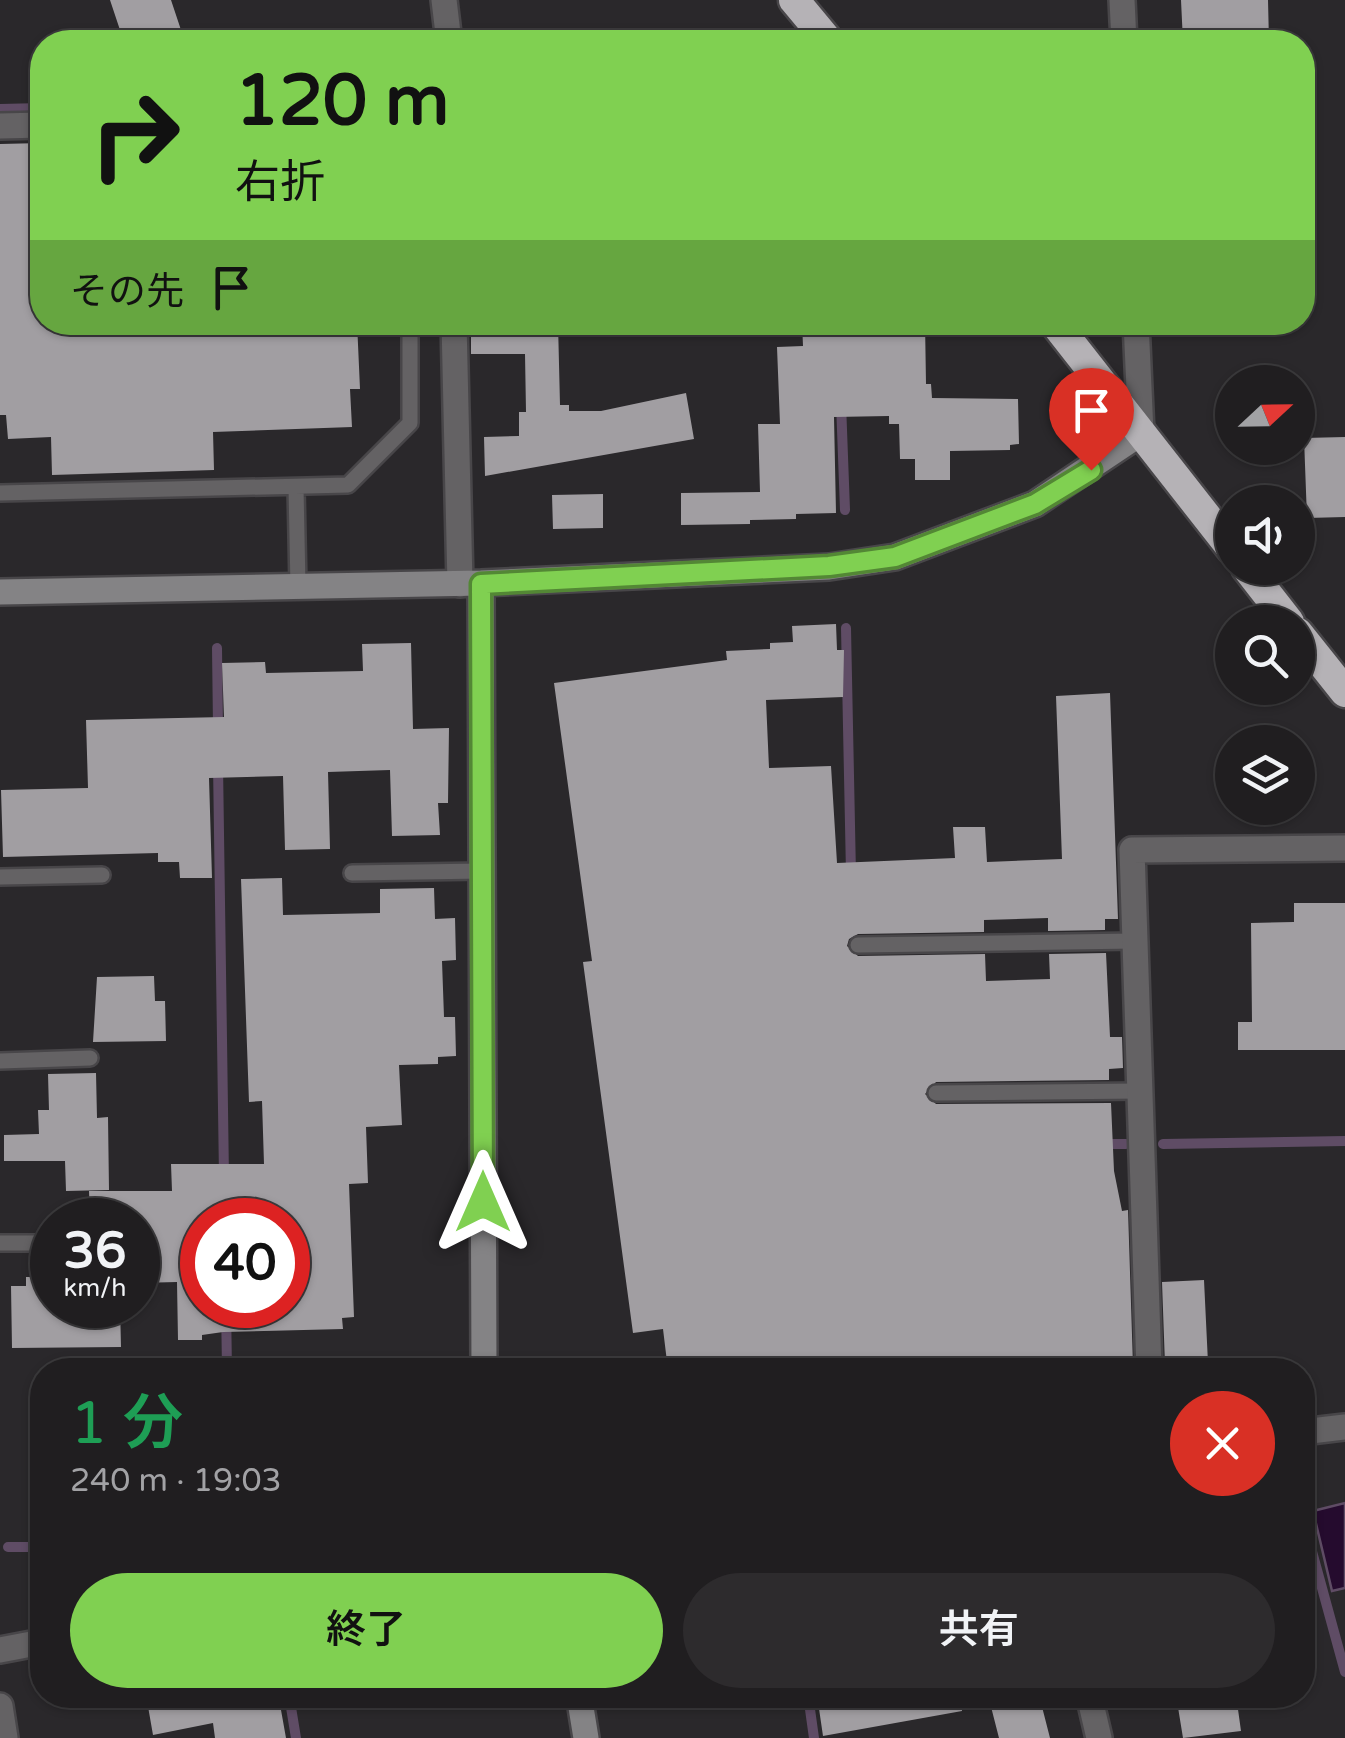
<!DOCTYPE html>
<html lang="ja">
<meta charset="utf-8">
<style>
:root{--surface:#201e20;--page:#2d2b2d;--text:#f1f3f6;--muted:#a2a2a5;--line:#3d3c3e;--accent:#80d051}
body{margin:0;font-family:"Varela Round","Noto Sans JP",sans-serif;background:var(--page);color:var(--text);height:100vh;display:flex;flex-direction:column;font-size:38px;white-space:nowrap}
*{box-sizing:border-box;margin:0}
p{font-size:32px;color:var(--muted)}
.icon{flex:none;width:55px;height:55px;fill:none;stroke:currentColor;stroke-width:2;stroke-linecap:round;stroke-linejoin:round}
.map{position:relative;flex:1;overflow:hidden}
.sheet{position:absolute;left:30px;top:1358px;width:1285px;height:350px;display:flex;flex-direction:column;background:var(--surface);border-radius:40px;box-shadow:0 2px 8px #0004,0 0 0 2px var(--line)}
.sheet>*{flex:none}
.hud{position:absolute;left:30px;top:30px;width:1285px;height:305px;border-radius:40px;box-shadow:0 2px 8px #0004,0 0 0 2px var(--line);background:#80d051;color:#111;overflow:hidden}
.needle{width:65px;rotate:68deg}
.buttons{position:absolute;left:1215px;top:365px;display:grid;gap:20px}
.buttons a{display:grid;place-items:center;width:100px;height:100px;border-radius:50%;background:var(--surface);box-shadow:0 2px 8px #0004,0 0 0 2px var(--line);font-size:50px}
.speed{position:absolute;left:30px;top:1198px;display:flex;gap:20px;font-size:50px;font-weight:700;text-align:center}
.speed>*{display:grid;place-content:center;width:130px;height:130px;border-radius:50%;background:var(--surface);box-shadow:0 2px 8px #0004,0 0 0 2px var(--line);line-height:1}
.speed small{font-size:25px;font-weight:400}
.speed .limit{border:15px solid #d22;background:#fff;color:#111}
.pin{position:absolute;display:grid;place-items:center;width:85px;height:85px;color:#fff;margin:-102px -42px;border-radius:50% 50% 50% 0;rotate:-45deg;box-shadow:0 0 10px #0007}
.pin .icon{rotate:45deg}
.me{position:absolute;width:110px;margin:-55px;rotate:0deg;stroke-linejoin:round;filter:drop-shadow(0 0 8px #0008)}
.turn{display:flex;align-items:center;gap:35px;height:210px;padding:0 40px;font-size:45px}
.turn .icon{width:130px;height:130px;stroke-width:2.5}
.turn b{display:block;font-size:70px;line-height:85px}
.then{display:flex;align-items:center;height:95px;padding:0 40px;background:#0003;gap:20px;font-size:38px}
.round{display:grid;place-items:center;flex:none;width:105px;height:105px;border-radius:52px;background:var(--page)}
.head{display:flex;align-items:center;justify-content:space-between;height:170px;padding:0 40px}
h1{font-size:60px;font-weight:600;line-height:75px;color:#1e9e55}
.button{display:flex;gap:20px;margin-top:auto;padding:20px 40px}
.button a{flex:1;height:115px;border-radius:60px;background:var(--accent);color:#111;font-size:40px;font-weight:600;line-height:115px;text-align:center}
.button a+a{background:var(--page);color:var(--text)}
.map>svg:first-child{display:block}
.water{fill:#250b2e;stroke:#5f4c65;stroke-width:2.5}
.lines{fill:none;stroke-linecap:round;stroke-linejoin:round}
.stream{stroke:#5f4c65;stroke-width:10}
.building{fill:#a19ea2;fill-rule:evenodd}
.lane-casing{stroke:#484649;stroke-width:20}
.street-casing{stroke:#484649;stroke-width:30}
.secondary-casing{stroke:#484649;stroke-width:30}
.highway-casing{stroke:#484649;stroke-width:35}
.lane{stroke:#646264;stroke-width:15}
.street{stroke:#646264;stroke-width:25}
.secondary{stroke:#848385;stroke-width:25}
.highway{stroke:#b5b2b6;stroke-width:30}
.route-casing{stroke:#538735;stroke-width:25}
.route{stroke:#80d051;stroke-width:18}
</style>
<div class="map">
<svg width="1345" height="1738" viewBox="0 0 1345 1738">
<rect width="100%" height="100%" fill="#2a282b"/>
<!-- water -->
<path class="water" d="M 1345,1503 L 1345,1588 L 1332,1591 L 1313,1511 Z"/>
<g class="lines">
<!-- stream -->
<path class="stream" d="M 0,109 L 42,108
M 841,403 L 845,510
M 846,628 L 851,874
M 217,648 L 218,727
M 218,764 L 224,1177
M 1102,1144 L 1126,1144
M 1163,1144 L 1345,1141
M 226,1305 L 227,1370
M 1302,1515 L 1345,1672
M 8,1547 L 42,1547
M 289,1695 L 296,1738
M 808,1695 L 814,1738"/>
</g>
<!-- building -->
<path class="building" d="M 110,0 L 171,0 L 185,42 L 124,42 Z
M 1181,0 L 1268,0 L 1269,42 L 1183,42 Z
M 42,143 L 42,322 L 357,322 L 360,389 L 350,389 L 352,427 L 213,432 L 214,470 L 52,475 L 51,437 L 8,439 L 6,415 L 0,415 L 0,144 Z
M 802,322 L 925,322 L 926,384 L 931,384 L 932,398 L 1018,399 L 1019,444 L 1010,445 L 1010,450 L 950,451 L 950,480 L 915,480 L 915,459 L 900,459 L 899,424 L 889,424 L 889,416 L 834,417 L 836,513 L 796,514 L 796,519 L 750,520 L 750,524 L 681,525 L 681,493 L 760,492 L 758,424 L 780,424 L 777,347 L 803,346 Z
M 558,323 L 560,405 L 569,405 L 569,411 L 601,411 L 686,393 L 694,439 L 485,476 L 484,437 L 519,436 L 519,412 L 526,412 L 525,354 L 471,354 L 471,326 Z
M 1345,437 L 1345,517 L 1307,518 L 1304,438 Z
M 603,494 L 603,528 L 553,529 L 552,495 Z
M 836,624 L 837,650 L 844,650 L 843,697 L 766,700 L 769,768 L 831,766 L 837,863 L 955,858 L 953,827 L 985,827 L 987,862 L 1062,859 L 1056,696 L 1110,693 L 1118,919 L 1105,919 L 1105,930 L 1048,931 L 1048,918 L 984,920 L 984,932 L 858,934 L 849,939 L 847,946 L 858,956 L 985,954 L 986,981 L 1050,979 L 1049,954 L 1106,953 L 1110,1037 L 1122,1037 L 1123,1068 L 1109,1069 L 1109,1080 L 936,1082 L 925,1094 L 936,1104 L 1111,1103 L 1114,1171 L 1122,1211 L 1128,1210 L 1133,1366 L 1128,1370 L 668,1370 L 663,1329 L 633,1333 L 583,962 L 592,961 L 554,683 L 727,660 L 726,651 L 770,649 L 770,643 L 793,642 L 792,626 Z
M 411,643 L 413,729 L 449,728 L 448,803 L 438,803 L 440,835 L 392,836 L 390,770 L 328,772 L 330,849 L 285,850 L 283,776 L 209,778 L 212,878 L 180,878 L 179,862 L 158,862 L 158,853 L 3,857 L 1,790 L 88,788 L 86,720 L 224,717 L 222,663 L 265,662 L 266,673 L 363,671 L 362,644 Z
M 282,878 L 283,915 L 380,913 L 380,889 L 434,888 L 435,919 L 455,918 L 456,960 L 442,961 L 444,1017 L 455,1017 L 456,1056 L 438,1057 L 438,1064 L 399,1065 L 402,1125 L 366,1127 L 368,1183 L 349,1184 L 354,1317 L 342,1318 L 343,1329 L 223,1332 L 202,1335 L 202,1340 L 178,1340 L 177,1282 L 138,1283 L 138,1253 L 149,1248 L 149,1236 L 138,1231 L 138,1220 L 90,1220 L 89,1191 L 172,1191 L 171,1164 L 264,1164 L 262,1101 L 249,1102 L 241,879 ZM 202,1220 L 288,1220 L 288,1305 L 202,1305 Z
M 1294,903 L 1345,903 L 1345,1050 L 1238,1050 L 1238,1022 L 1252,1022 L 1251,923 L 1294,922 Z
M 154,976 L 155,1001 L 165,1001 L 166,1041 L 93,1042 L 97,977 Z
M 96,1073 L 97,1118 L 108,1117 L 109,1190 L 66,1191 L 65,1161 L 4,1161 L 4,1135 L 39,1134 L 38,1110 L 49,1110 L 48,1074 Z
M 26,1277 L 52,1277 L 52,1305 L 120,1305 L 121,1347 L 12,1348 L 11,1286 L 26,1286 Z
M 1204,1280 L 1208,1363 L 1165,1365 L 1162,1282 Z
M 146,1695 L 286,1695 L 288,1709 L 281,1710 L 286,1738 L 215,1738 L 213,1723 L 153,1735 Z
M 817,1695 L 961,1695 L 962,1711 L 823,1736 Z
M 988,1695 L 1039,1695 L 1050,1738 L 999,1738 Z
M 1176,1695 L 1236,1695 L 1241,1731 L 1183,1738 Z"/>
<g class="lines">
<defs>
<path id="lane" d="M 296,487 L 298,587
M 0,493 L 348,485 L 410,423 L 410,322
M 352,873 L 482,871
M 0,877 L 102,875
M 858,945 L 1135,941
M 0,1061 L 90,1058
M 936,1093 L 1140,1091
M 138,1242 L 140,1242
M 0,1243 L 52,1243"/>
<path id="street" d="M 444,0 L 449,42
M 1122,0 L 1124,42
M 0,126 L 42,125
M 454,322 L 460,584
M 1136,322 L 1141,433
M 1149,1370 L 1132,850 L 1345,848
M 1302,1432 L 1345,1427
M 0,1650 L 42,1642
M 1089,1695 L 1099,1738
M 0,1706 L 5,1738"/>
<path id="secondary" d="M 481,583 L 484,1370
M 0,592 L 481,583 L 829,567 L 895,557 L 1035,504 L 1141,433
M 579,1695 L 586,1738"/>
<path id="highway" d="M 794,0 L 829,42
M 1054,322 L 1232,549
M 1247,568 L 1289,622
M 1298,633 L 1345,692"/>
</defs>
<!-- lane casing -->
<use href="#lane" class="lane-casing"/>
<!-- street casing -->
<use href="#street" class="street-casing"/>
<!-- secondary casing -->
<use href="#secondary" class="secondary-casing"/>
<!-- highway casing -->
<use href="#highway" class="highway-casing"/>
<!-- lane -->
<use href="#lane" class="lane"/>
<!-- street -->
<use href="#street" class="street"/>
<!-- secondary -->
<use href="#secondary" class="secondary"/>
<!-- highway -->
<use href="#highway" class="highway"/>
</g>
<g class="lines">
<defs>
<path id="route" d="M 483,1202 L 481,584 L 829,566 L 895,557 L 1035,504 L 1091,470"/>
</defs>
<!-- route casing -->
<use href="#route" class="route-casing"/>
<!-- route -->
<use href="#route" class="route"/>
</g>
</svg>
<div class="buttons">
<a><svg class="needle" viewBox="-14 -14 28 28"><path d="M0-13l5 13h-10z" fill="#e53935"/><path d="M0 13l5-13h-10z" fill="#a2a2a5"/></svg></a>
<a><svg class="icon" aria-label="sound" viewBox="0 0 24 24"><path d="M4 9h4l5-4v14l-5-4H4zM17 9q2 3 0 6"/></svg></a>
<a><svg class="icon" aria-label="search" viewBox="0 0 24 24"><circle cx="10" cy="10" r="6"/><path d="M15 15l6 6"/></svg></a>
<a><svg class="icon" aria-label="layers" viewBox="0 0 24 24"><path d="M12 4l9 5-9 5-9-5zM3 14l9 5 9-5"/></svg></a>
</div>
<div class="speed"><div>36<small>km/h</small></div><div class="limit">40</div></div>
<div class="pin" style="left:1091px;top:470px;background:#d93025"><svg class="icon" aria-label="arrive" viewBox="0 0 24 24"><path d="M6 21V4h12l-3 4 3 4H6"/></svg></div>
<svg class="me" style="left:483px;top:1202px" viewBox="-20 -20 40 40"><path d="M0-17L14 15 0 8-14 15z" fill="#80d051" stroke="#fff" stroke-width="4"/></svg>
<div class="hud">
<div class="turn"><svg class="icon" aria-label="right" viewBox="0 0 24 24"><path d="M7 20v-9h11M14 6l5 5-5 5"/></svg><div><b>120 m</b>右折</div></div>
<div class="then">その先<svg class="icon" aria-label="arrive" viewBox="0 0 24 24"><path d="M6 21V4h12l-3 4 3 4H6"/></svg></div>
</div>
<section class="sheet">
<div class="head"><div><h1>1 分</h1><p>240 m · 19:03</p></div><a class="round" style="background:#d93025;color:#fff"><svg class="icon" aria-label="close" viewBox="0 0 24 24"><path d="M6 6l12 12M18 6L6 18"/></svg></a></div>
<div class="button"><a>終了</a><a>共有</a></div>
</section>
</div>
